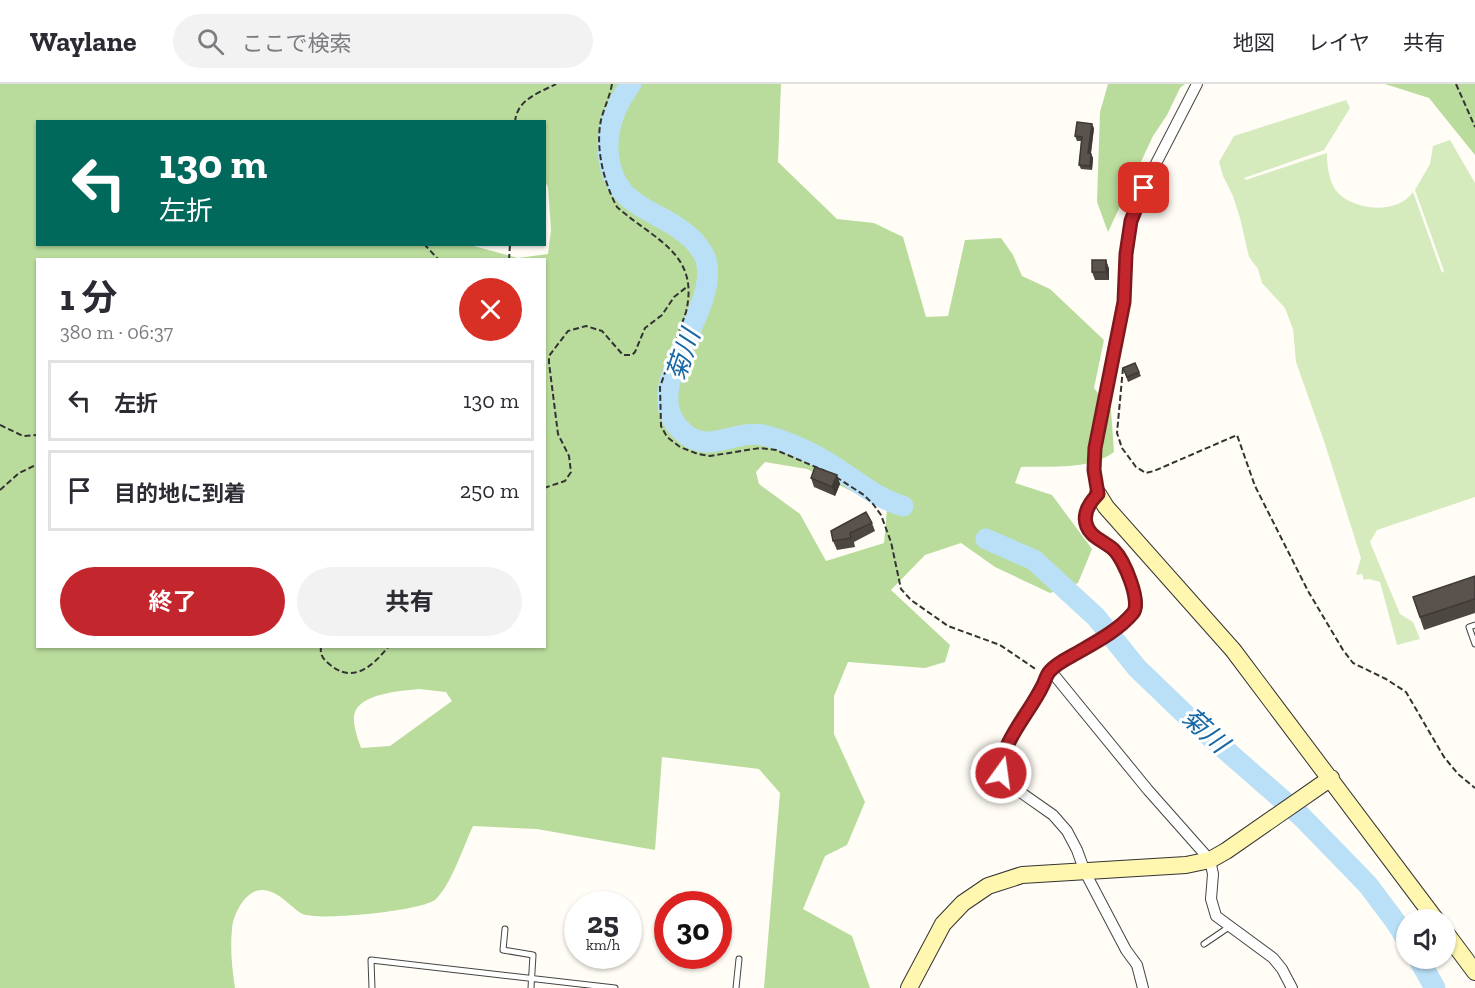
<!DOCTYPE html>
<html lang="ja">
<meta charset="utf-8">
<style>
:root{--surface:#fff;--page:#f2f2f3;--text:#2b2b33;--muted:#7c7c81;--line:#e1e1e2;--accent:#c4262e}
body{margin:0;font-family:"Zilla Slab","Noto Sans JP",serif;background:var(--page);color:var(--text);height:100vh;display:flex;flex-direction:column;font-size:22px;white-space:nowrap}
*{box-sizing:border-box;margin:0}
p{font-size:20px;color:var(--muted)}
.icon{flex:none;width:33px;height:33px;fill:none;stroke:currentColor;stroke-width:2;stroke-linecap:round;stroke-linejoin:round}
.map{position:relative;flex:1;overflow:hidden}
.details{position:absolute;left:36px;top:174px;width:510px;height:390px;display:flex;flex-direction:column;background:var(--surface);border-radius:0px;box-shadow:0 2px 4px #0004}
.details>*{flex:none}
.banner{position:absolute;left:36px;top:36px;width:510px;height:126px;border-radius:0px;box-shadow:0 2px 4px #0004;background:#00695c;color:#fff;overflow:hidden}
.fabs{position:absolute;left:1396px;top:825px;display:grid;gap:12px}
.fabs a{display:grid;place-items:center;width:60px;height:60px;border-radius:50%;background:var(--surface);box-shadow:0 2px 4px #0004;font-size:30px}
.speed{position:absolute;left:564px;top:807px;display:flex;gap:12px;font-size:30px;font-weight:700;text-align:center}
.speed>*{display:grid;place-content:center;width:78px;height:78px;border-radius:50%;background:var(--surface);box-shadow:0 2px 4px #0004;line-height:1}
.speed small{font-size:15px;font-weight:400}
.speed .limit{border:9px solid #d22;background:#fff;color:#111}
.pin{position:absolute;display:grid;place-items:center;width:51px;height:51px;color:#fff;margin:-26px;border-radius:12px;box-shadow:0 3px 9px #0006}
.me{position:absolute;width:66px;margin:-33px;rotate:14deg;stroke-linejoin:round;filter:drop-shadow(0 0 4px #0008)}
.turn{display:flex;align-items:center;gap:21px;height:126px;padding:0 24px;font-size:27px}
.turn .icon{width:78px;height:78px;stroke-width:2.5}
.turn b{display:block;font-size:42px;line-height:51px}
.round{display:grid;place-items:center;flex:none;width:63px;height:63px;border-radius:32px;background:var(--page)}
.head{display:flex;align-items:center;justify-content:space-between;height:102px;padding:0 24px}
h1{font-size:36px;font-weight:700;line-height:45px}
.button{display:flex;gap:12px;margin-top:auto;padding:12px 24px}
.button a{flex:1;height:69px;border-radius:36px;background:var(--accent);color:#fff;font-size:24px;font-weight:700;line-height:69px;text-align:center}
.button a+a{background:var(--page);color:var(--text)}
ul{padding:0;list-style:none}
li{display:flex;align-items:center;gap:18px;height:81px;margin:0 12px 9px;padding:0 12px;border:3px solid var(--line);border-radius:0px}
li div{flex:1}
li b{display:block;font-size:22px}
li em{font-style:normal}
header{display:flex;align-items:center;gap:36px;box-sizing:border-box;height:84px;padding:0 30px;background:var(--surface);border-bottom:2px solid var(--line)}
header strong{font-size:28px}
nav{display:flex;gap:33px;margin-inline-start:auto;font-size:21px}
.search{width:420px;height:54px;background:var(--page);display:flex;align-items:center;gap:15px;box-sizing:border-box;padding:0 21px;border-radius:33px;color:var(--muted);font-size:22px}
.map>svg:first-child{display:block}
.green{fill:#d5ebbd}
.forest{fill:#b9dc9c;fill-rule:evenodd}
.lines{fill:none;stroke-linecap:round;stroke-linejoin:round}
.river{stroke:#b9e0f7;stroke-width:21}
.lane-casing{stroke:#444;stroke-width:7}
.street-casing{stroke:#444;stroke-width:12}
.secondary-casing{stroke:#333;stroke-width:18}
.path{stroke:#333;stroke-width:2;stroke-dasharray:6 3;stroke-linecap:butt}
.lane{stroke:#fff;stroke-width:5}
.street{stroke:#fff;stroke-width:10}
.secondary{stroke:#fff6b0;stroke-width:16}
.wall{fill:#4d4742}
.shaded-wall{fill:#3f3936}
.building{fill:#5a524d;stroke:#3f3936;stroke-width:1.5}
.route-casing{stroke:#7f191e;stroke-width:15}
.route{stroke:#c4262e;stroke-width:10}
.labels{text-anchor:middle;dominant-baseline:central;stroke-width:6;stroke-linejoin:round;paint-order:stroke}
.water-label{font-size:26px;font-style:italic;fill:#1768a6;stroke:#fff}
</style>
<header>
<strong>Waylane</strong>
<div class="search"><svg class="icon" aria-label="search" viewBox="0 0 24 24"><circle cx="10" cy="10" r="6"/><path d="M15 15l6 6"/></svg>ここで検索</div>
<nav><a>地図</a><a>レイヤ</a><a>共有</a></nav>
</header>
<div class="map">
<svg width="1475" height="904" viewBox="0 0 1475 904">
<rect width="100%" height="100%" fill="#fffdf5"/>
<!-- green -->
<path class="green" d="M 1346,16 L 1350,24 L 1324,66 L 1244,94 L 1246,96 L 1327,69 C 1327,83 1329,100 1339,110 C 1357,127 1398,130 1413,108 L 1442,189 L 1444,187 L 1415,106 L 1430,80 L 1433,62 L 1450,56 L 1475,99 L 1475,413 L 1377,446 L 1370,458 L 1400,530 L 1413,538 L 1420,555 L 1397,561 L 1380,498 L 1369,495 L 1364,496 L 1362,490 L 1356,491 L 1361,474 L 1325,360 L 1296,278 L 1293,245 L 1285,224 L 1262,199 L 1258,185 L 1249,173 L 1240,134 L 1233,112 L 1223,92 L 1219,78 L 1234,52 Z"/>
<!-- forest -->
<path class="forest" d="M 0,0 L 781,0 L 778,78 L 837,135 L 874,139 L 903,153 L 926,233 L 948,232 L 965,156 L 1001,154 L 1013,171 L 1022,192 L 1050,205 L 1104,256 L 1094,304 L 1111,326 L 1114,368 C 1091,386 1049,382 1021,383 L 1015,399 L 1052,411 L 1092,465 L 1078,499 L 1050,509 L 995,483 L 961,459 L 925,471 L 891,506 L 950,561 L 945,578 L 925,584 L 848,578 L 834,612 L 834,650 L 865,718 L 847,761 L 825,772 L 803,825 L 852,852 L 870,904 L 764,904 L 780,709 L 759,685 L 662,673 L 655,766 L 537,745 L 473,742 C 464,761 451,801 436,815 C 424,827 324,836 306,831 C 293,828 283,808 263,806 C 246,805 233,830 232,845 C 230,864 232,885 235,904 L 0,904 ZM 38,38 L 544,38 L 545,97 L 548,103 L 551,146 L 548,170 L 518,174 L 466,160 L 38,160 ZM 38,176 L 544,176 L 544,562 L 38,562 ZM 765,378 L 807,385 L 887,425 L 884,459 L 826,477 L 800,430 L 759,400 L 756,388 ZM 419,605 L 446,608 L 452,617 L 390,662 L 361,664 C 358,655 353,642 354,632 C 357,609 402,607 419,605 Z
M 1108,0 L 1185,0 L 1180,4 L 1167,31 L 1153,52 L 1108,148 L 1097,118 L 1100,28 Z
M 1385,0 L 1475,0 L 1475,71 L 1429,14 Z"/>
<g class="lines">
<!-- river -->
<path class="river" d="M 631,0 C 616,20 607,42 608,67 C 612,128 661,123 694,157 C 699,163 704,169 706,176 C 720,227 640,300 678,343 C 706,375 731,345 763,351 C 791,358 817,371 841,387 C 862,401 879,415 903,422
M 986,455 L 1034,476 L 1096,533 L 1137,584 L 1190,635 L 1301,732 L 1368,801 L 1395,837 L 1407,856
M 1418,874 L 1435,904"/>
<defs>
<path id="lane" d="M 1475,541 L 1469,543 L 1475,560
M 505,845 L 503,866 L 533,871 L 531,904
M 1204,860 L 1229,843
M 372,904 L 371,876 L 615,904
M 736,904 L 739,875"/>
<path id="street" d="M 1050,586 L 1148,706 L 1210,776 L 1213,790 L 1211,815 L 1216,832 L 1273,874 L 1282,885 L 1292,904
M 1143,904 L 1137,881 L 1126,866 L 1085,788 L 1077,766 L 1067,747 L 1053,731 L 1006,698 L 1001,685 L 1010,657 L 1050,586 L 1115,546 L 1135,528 L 1137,521 L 1136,512 L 1121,476 L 1114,467 L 1092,450 L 1087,443 L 1086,425 L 1089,420 L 1098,410 L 1094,386 L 1095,364 L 1124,218 L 1127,170 L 1131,137 L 1149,93 L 1197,0"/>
<path id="secondary" d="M 1098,410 L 1106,423 L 1233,566 L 1436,836
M 1446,849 L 1475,888
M 909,904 L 943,840 L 963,819 L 988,802 L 1022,791 L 1186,781 L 1210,776 L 1226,767 L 1331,694"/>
</defs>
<!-- lane casing -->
<use href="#lane" class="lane-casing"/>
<!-- street casing -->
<use href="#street" class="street-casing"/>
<!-- secondary casing -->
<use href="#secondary" class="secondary-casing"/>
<!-- path -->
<path class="path" d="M 612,0 C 610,12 604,24 601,36 C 595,64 604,99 617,123 C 654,156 700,169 686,228 L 660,303 L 661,342 L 667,353 L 680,363 L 698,370 L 710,372 L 760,364 L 776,366 L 825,387
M 1456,0 L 1475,43
M 515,38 C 517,15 539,9 556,0
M 424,160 L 439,176
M 509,176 L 510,160
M 1123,284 L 1117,349 L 1122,364 L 1136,383 L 1146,389 L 1154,387 L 1237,351 L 1255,402 L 1308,507 L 1343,566 L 1353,579 L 1386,595 L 1406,608 L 1444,673 L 1458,690 L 1475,704
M 0,341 L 23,352 L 38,351
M 836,393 L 864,411 L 873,420 L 881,431 L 891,458 L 901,505 L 911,516 L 948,542 L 1000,561 L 1037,586
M 544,404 L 565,397 L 571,388 L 569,372 L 558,350 L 549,279 L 549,272 L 568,247 L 586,242 L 602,247 L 623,271 L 632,271 L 635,268 L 645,244 L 662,231 L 674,213 L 688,202
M 0,406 L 19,389 L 38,380
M 321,562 C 320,570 322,574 328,579 C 352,601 372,583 389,562"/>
<!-- lane -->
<use href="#lane" class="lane"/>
<!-- street -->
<use href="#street" class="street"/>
<!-- secondary -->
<use href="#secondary" class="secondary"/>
</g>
<!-- wall -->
<path class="wall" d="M 1094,44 L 1091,70 L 1093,74 L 1092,86 L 1081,85 L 1079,81 L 1081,57 L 1077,57 L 1075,52 Z
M 1106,176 L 1109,185 L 1109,196 L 1095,196 L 1092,188 Z
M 1135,279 L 1141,292 L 1128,298 L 1123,284 Z
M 837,391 L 840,400 L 835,412 L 814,403 L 811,394 Z
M 872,439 L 875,447 L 854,458 L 855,463 L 837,466 L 833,457 Z
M 1475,492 L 1475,529 L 1424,546 L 1413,513 Z"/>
<!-- shaded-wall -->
<path class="shaded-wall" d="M 1092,40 L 1094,44 L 1090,74 L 1088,69 Z
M 1091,70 L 1093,74 L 1092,86 L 1090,82 Z
M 1106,176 L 1109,185 L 1109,196 L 1106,188 Z
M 837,391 L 840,400 L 835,412 L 832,403 Z"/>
<!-- building -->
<path class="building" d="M 1077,38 L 1092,40 L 1088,69 L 1091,70 L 1090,82 L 1079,81 L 1082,53 L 1075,52 Z
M 1092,176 L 1106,176 L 1106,188 L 1092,188 Z
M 1135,279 L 1139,288 L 1127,293 L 1123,284 Z
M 815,383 L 837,391 L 832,403 L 811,394 Z
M 866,428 L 872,439 L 850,449 L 851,454 L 833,457 L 831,447 Z
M 1475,492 L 1475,515 L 1420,533 L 1413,513 Z"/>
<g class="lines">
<defs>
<path id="route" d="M 1001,689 C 999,661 1030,628 1042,603 C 1045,598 1046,591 1050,587 C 1057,579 1068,574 1077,569 C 1096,558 1119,546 1133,529 C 1142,518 1124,476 1114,466 C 1108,460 1098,456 1092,450 C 1079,436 1087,421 1098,410 L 1094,386 L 1095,364 L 1124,218 L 1126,170 L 1131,137 L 1144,104"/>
</defs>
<!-- route casing -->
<use href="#route" class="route-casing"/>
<!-- route -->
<use href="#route" class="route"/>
</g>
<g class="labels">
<!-- water labels -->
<g class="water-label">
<text transform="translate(683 271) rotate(-71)">菊川</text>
<text transform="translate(1205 646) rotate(42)">菊川</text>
</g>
</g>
</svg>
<div class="fabs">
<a><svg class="icon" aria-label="sound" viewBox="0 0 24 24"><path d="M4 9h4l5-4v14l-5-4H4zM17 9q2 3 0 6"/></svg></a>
</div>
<div class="speed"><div>25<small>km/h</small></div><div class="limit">30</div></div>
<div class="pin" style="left:1144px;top:104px;background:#d93025"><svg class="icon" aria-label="arrive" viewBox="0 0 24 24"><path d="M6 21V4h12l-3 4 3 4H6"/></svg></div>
<svg class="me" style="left:1001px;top:689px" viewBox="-20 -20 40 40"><circle r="17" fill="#c4262e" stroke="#fff" stroke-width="3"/><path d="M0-11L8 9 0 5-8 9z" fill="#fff"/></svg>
<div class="banner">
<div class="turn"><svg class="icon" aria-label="left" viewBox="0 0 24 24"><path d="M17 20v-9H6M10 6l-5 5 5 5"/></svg><div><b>130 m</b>左折</div></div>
</div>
<section class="details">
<div class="head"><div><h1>1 分</h1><p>380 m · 06:37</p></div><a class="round" style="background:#d93025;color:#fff"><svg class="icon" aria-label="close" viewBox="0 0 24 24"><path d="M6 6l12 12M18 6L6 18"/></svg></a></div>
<ul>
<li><svg class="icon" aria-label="left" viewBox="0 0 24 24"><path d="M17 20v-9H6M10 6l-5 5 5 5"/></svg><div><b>左折</b></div><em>130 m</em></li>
<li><svg class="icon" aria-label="arrive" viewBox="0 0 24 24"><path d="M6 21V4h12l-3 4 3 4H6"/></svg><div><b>目的地に到着</b></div><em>250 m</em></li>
</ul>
<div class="button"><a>終了</a><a>共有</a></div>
</section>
</div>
